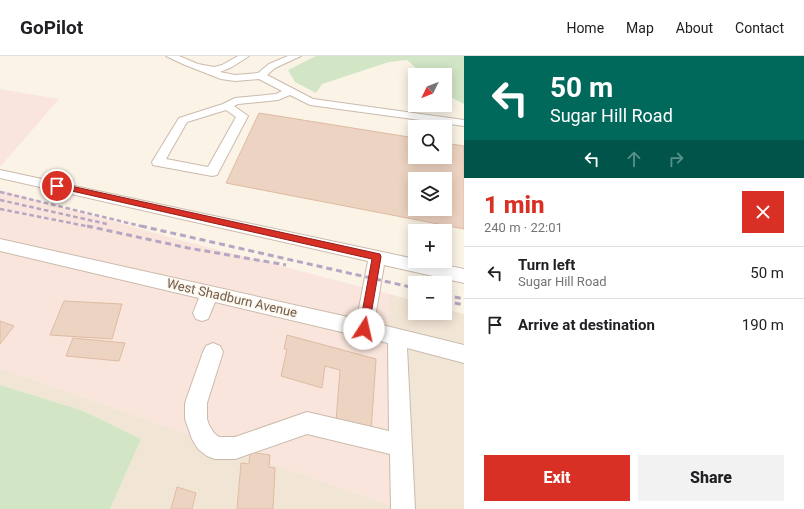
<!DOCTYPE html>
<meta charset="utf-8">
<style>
:root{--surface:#fff;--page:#f2f2f2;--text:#202124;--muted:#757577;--line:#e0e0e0;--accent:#d93025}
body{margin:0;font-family:Roboto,sans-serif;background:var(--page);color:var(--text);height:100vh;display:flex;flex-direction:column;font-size:15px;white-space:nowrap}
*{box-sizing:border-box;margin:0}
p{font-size:13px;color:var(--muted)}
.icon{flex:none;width:22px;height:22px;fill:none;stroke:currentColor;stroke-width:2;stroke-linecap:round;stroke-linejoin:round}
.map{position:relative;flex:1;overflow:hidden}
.sheet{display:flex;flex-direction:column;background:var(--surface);width:340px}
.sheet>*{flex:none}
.guide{background:#00695c;color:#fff;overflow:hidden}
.needle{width:26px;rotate:227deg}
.buttons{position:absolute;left:408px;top:12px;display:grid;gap:8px}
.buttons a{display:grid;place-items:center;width:44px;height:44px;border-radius:0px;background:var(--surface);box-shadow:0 2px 10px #0003;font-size:20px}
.pin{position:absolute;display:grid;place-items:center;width:34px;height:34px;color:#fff;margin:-17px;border:2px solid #fff;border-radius:50%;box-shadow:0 1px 4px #0007}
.me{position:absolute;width:44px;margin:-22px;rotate:10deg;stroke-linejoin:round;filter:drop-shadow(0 0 3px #0008)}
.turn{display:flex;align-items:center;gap:14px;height:84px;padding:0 20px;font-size:18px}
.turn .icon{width:52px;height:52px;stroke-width:2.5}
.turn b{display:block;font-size:28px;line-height:34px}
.lanes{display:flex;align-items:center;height:38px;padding:0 20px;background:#0003;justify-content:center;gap:20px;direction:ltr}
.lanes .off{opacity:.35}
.round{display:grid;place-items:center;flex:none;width:42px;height:42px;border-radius:0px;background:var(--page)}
.summary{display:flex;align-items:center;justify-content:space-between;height:68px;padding:0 20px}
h1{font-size:24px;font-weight:800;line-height:30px;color:var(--accent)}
.primary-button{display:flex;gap:8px;margin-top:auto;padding:8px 20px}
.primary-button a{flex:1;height:46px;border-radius:0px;background:var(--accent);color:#fff;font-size:16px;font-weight:800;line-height:46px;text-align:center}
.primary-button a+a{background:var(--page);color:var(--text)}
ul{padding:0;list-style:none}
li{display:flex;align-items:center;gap:12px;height:52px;padding:0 20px;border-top:1px solid var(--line)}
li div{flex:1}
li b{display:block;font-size:15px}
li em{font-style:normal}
header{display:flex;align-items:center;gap:24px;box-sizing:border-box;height:56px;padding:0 20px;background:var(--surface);border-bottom:1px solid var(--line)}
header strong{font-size:19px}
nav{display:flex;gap:22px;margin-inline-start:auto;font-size:14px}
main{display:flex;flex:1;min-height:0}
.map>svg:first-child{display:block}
.residential{fill:#f1e5d5}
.commercial{fill:#f9e5db}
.green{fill:#d2e6c6}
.building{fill:#edd3c1;stroke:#debba3;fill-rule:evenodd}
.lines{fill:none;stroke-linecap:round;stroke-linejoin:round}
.minor-casing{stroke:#cbbbad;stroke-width:2}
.minor{fill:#fff;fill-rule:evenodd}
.rail-far1{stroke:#b6a6c3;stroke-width:2.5;stroke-dasharray:4.5 3;stroke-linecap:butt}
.rail{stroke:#b6a6c3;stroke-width:3;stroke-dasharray:6 4;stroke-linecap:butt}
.route{fill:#d93025;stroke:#8d1f18}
.labels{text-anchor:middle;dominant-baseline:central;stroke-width:3;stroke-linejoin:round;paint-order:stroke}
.street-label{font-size:13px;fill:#715b4d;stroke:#fdf7ec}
</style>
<header>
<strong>GoPilot</strong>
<nav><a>Home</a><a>Map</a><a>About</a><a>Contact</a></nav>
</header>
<main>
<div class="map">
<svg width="464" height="453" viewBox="0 0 464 453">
<rect width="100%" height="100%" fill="#faf3e6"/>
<!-- residential -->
<path class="residential" d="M 389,238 L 415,245 L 415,257 L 445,257 L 445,253 L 464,258 L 464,453 L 110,453 L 141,383 L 81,354 L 0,329 L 0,312 L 392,450 Z"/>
<!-- commercial -->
<path class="commercial" d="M 0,33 L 59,43 L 0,111 Z
M 0,134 L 180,184 L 389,238 L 392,450 L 0,312 Z"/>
<!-- green -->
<path class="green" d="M 316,0 L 464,0 L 464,48 L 445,38 L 445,19 L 424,19 L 407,4 L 389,6 L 322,28 L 316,37 L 295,26 L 288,14 Z
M 0,329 L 81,354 L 141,383 L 110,453 L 0,453 Z"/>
<!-- building -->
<path class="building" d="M 259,57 L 415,82 L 415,101 L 445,101 L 445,87 L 464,90 L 464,173 L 226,127 ZM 415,123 L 445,123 L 445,153 L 415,153 Z
M 64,245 L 122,248 L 112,283 L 50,279 Z
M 0,265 L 14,270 L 0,288 Z
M 287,279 L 376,303 L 371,376 L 336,365 L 340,314 L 325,310 L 322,332 L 281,320 L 287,293 L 284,293 Z
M 73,282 L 125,287 L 119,305 L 66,300 Z
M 250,396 L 270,399 L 269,411 L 275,412 L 273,453 L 237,453 L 241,407 L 249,408 Z
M 177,431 L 196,437 L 192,453 L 171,453 Z"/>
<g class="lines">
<defs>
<path id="minor" d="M 166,0 L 179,0 L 198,8 L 214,11 L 222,9 L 238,0 L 249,0 L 232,11 L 220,16 L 235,19 L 258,17 L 269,8 L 288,0 L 301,0 L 275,12 L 267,19 L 313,43 L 464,64 L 464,70 L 310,49 L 290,39 L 278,44 L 238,48 L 234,50 L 248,60 L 217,119 L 212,120 L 158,110 L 153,109 L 152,106 L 179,62 L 223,48 L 235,42 L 276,38 L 282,35 L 259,23 L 235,25 L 221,23 L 185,9 ZM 226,54 L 236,61 L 208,111 L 166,103 L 187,66 Z
M 0,114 L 415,203 L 415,205 L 426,205 L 464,213 L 464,227 L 384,209 L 374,267 L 464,289 L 464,307 L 407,292 L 415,453 L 391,453 L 390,398 L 307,378 L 235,403 L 215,403 L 207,400 L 198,393 L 192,383 L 185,363 L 185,347 L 203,296 L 206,290 L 213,287 L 220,290 L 223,296 L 207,347 L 207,363 L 209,369 L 214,377 L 219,381 L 235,381 L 307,356 L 389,375 L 388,287 L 215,246 L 208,263 L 202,265 L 196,263 L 193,257 L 199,242 L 0,195 L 0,183 L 357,263 L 368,205 L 0,122 Z"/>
</defs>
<!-- minor casing -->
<use href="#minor" class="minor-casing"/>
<!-- minor -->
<use href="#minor" class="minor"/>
<!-- rail-far1 -->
<path class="rail-far1" d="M 0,136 L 145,171
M 0,144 L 107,168
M 0,153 L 91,171"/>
<!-- rail -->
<path class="rail" d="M 87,170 L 188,192 L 286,209
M 141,170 L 415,232
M 445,239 L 464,243
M 445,245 L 464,249"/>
</g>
<!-- route -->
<path class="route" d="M 57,127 L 380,198 L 381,201 L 368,276 L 364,278 L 361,276 L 359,273 L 372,203 L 54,131 L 54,128 Z"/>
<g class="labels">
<!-- street labels -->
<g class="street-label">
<text transform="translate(232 242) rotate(13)">West Shadburn Avenue</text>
</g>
</g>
</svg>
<div class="buttons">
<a><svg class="needle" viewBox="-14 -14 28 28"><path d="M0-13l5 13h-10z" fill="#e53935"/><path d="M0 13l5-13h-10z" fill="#757577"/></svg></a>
<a><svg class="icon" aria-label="search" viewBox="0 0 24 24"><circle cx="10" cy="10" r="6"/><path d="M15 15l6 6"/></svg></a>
<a><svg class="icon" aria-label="layers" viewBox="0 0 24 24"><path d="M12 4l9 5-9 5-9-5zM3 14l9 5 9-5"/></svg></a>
<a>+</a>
<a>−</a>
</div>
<div class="pin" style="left:57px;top:130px;background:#d93025"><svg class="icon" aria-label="arrive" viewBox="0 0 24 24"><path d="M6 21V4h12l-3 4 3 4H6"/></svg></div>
<svg class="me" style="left:364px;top:273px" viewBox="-20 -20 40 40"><circle r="19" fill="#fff"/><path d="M0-13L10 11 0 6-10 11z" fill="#d93025"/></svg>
</div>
<section class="sheet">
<div class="guide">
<div class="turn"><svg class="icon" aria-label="left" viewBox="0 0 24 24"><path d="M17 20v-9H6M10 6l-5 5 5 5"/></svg><div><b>50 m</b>Sugar Hill Road</div></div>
<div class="lanes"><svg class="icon" aria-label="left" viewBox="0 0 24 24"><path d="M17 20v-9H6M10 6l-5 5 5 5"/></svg><svg class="icon off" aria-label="ahead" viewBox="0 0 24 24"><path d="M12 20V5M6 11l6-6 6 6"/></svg><svg class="icon off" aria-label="right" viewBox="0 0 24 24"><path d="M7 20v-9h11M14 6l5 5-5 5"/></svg></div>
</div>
<div class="summary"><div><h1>1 min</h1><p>240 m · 22:01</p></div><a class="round" style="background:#d93025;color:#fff"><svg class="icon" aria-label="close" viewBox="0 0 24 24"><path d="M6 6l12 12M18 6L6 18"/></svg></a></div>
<ul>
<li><svg class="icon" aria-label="left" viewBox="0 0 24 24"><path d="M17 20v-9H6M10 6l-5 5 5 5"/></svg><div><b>Turn left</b><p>Sugar Hill Road</p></div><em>50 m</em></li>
<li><svg class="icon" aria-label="arrive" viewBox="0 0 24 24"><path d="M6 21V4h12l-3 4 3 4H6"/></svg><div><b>Arrive at destination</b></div><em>190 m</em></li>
</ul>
<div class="primary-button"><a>Exit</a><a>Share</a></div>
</section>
</main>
